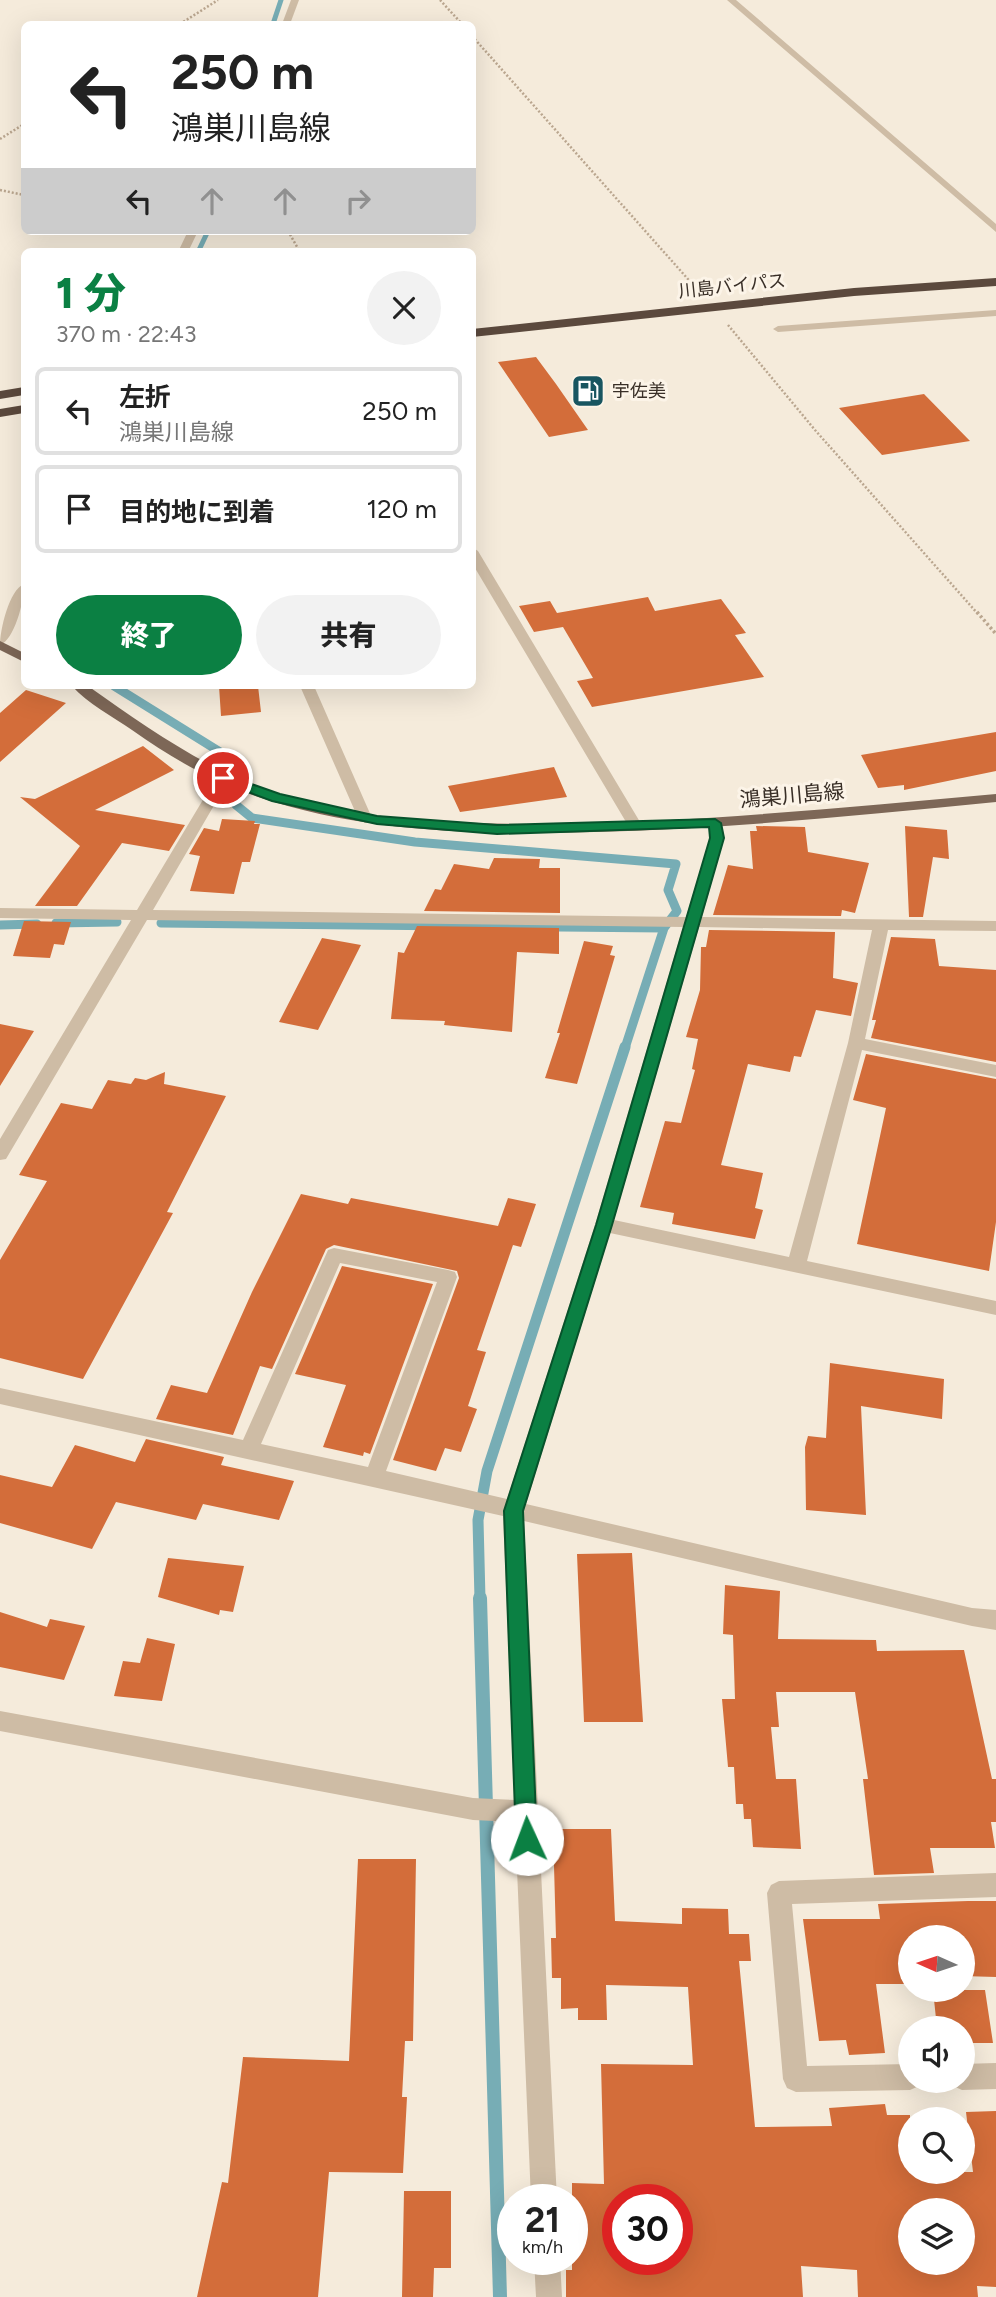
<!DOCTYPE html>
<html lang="ja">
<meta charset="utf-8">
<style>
:root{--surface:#fff;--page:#f2f2f2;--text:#222;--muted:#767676;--line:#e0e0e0;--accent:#0b8043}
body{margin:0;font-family:Figtree,"Noto Sans JP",sans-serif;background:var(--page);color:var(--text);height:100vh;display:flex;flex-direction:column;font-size:26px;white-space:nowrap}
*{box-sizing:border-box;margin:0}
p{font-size:23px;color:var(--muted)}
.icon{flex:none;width:38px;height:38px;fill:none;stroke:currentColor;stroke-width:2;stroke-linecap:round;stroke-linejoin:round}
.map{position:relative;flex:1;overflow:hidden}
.details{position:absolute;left:21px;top:248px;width:455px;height:441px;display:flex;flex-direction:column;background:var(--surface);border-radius:10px;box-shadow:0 7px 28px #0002}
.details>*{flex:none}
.banner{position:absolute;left:21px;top:21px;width:455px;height:214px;border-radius:10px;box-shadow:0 7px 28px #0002;background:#fff;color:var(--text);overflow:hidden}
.needle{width:46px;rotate:273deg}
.fabs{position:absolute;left:898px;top:1925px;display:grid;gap:14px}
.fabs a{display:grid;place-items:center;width:77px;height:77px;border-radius:50%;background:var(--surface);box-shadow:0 7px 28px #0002;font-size:35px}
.speed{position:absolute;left:497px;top:2184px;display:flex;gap:14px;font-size:35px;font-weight:700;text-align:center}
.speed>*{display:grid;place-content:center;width:91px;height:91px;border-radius:50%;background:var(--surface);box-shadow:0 7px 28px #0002;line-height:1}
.speed small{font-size:18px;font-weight:400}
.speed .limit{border:10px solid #d22;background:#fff;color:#111}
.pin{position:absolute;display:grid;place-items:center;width:60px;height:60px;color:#fff;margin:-30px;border:4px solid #fff;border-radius:50%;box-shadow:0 2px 7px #0007}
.me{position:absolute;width:77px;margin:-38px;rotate:358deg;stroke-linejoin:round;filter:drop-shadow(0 0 5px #0008)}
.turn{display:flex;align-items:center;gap:24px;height:147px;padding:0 35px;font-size:32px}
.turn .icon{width:91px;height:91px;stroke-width:2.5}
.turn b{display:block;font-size:49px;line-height:60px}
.lanes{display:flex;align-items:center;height:66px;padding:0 35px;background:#0003;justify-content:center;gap:35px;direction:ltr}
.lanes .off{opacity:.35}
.round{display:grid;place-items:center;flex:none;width:74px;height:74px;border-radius:37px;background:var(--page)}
.summary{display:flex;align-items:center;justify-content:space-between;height:119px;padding:0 35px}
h1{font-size:42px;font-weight:800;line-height:52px;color:var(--accent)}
.action{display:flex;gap:14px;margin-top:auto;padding:14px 35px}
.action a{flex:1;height:80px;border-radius:42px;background:var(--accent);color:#fff;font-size:28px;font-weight:800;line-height:80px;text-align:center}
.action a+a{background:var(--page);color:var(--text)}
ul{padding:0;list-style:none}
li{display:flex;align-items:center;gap:21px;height:88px;margin:0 14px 10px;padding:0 21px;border:4px solid var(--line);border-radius:10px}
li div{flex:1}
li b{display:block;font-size:26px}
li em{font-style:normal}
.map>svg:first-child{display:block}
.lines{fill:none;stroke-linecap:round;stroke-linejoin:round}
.stream-far3{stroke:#77adb5;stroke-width:5}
.stream-far2{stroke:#77adb5;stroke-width:9}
.stream-far1{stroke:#77adb5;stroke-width:11}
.stream{stroke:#77adb5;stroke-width:14}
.building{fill:#d36d3a;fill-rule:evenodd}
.path-far1{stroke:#baa68f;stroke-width:2.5;stroke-dasharray:2 2;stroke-linecap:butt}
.path{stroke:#baa68f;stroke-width:3.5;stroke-dasharray:2.5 2.5;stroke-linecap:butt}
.minor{fill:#cebca5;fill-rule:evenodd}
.major{fill:#7d6757;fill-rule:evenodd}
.highway{fill:#5b493d;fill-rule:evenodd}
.route{fill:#0b8043;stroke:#07532c;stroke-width:2}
.labels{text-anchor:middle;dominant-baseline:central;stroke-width:6;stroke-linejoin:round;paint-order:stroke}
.far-street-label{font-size:18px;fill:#392f27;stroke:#fcf4e8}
.far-poi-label{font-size:18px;fill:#392f27;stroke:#fcf4e8;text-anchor:start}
.street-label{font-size:21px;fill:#392f27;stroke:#fcf4e8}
</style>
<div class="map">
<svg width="996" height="2297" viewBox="0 0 996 2297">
<rect width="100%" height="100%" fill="#f5ebdb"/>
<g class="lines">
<!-- stream-far3 -->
<path class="stream-far3" d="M 273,24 L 281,0
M 198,252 L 208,231"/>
<!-- stream-far2 -->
<path class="stream-far2" d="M 114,686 L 233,760
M 236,805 L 252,818 L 415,842 L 676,864 L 668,890 L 677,911 L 664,928 L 625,1048
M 56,923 L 117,922
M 161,923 L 664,928
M 0,925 L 37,924"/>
<!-- stream-far1 -->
<path class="stream-far1" d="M 480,1599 L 478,1520 L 487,1471 L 625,1047"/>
<!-- stream -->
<path class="stream" d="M 480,1598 L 500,2297"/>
</g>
<!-- building -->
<path class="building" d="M 536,357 L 556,384 L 588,430 L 549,437 L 498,362 Z
M 924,394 L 970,441 L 882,455 L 839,408 Z
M 648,597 L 655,611 L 721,599 L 746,633 L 735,635 L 764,677 L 592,707 L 577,681 L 593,678 L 563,627 L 534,632 L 519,606 L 550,601 L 557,613 Z
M 219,686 L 258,686 L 261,712 L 221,716 Z
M 26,690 L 66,703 L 0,762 L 0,713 Z
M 996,732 L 996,771 L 904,790 L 904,785 L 878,788 L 861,755 Z
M 143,746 L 174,770 L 95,810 L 185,825 L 169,851 L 122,843 L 77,906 L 35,906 L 80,846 L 20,797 L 35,799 Z
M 554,767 L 567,797 L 460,812 L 448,786 Z
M 222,819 L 255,821 L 254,824 L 260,824 L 250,862 L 242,862 L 234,894 L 190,891 L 200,856 L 189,854 L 204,828 L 219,831 Z
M 756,826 L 805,827 L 808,852 L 869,863 L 855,913 L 842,910 L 841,916 L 713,915 L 728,865 L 753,869 L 750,831 L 757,831 Z
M 905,826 L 947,830 L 949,859 L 933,857 L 923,917 L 909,917 Z
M 494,858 L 540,859 L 539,868 L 560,868 L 560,913 L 424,911 L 435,889 L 441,890 L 454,864 L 489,869 Z
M 24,921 L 71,922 L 64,945 L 54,944 L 50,958 L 13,956 Z
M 417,926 L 559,928 L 559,954 L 517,952 L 512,1032 L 444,1025 L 445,1021 L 391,1019 L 398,952 L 404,953 Z
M 709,930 L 835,932 L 833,978 L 858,983 L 851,1016 L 816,1010 L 801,1057 L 794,1056 L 790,1072 L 748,1064 L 721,1165 L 763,1173 L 755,1208 L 763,1210 L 755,1239 L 672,1224 L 674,1213 L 640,1207 L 665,1121 L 681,1123 L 695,1070 L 692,1069 L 698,1039 L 686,1037 L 700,990 L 701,947 L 706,947 Z
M 891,937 L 935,939 L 939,966 L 996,970 L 996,1062 L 871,1038 L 876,1020 L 872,1020 Z
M 322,938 L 361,945 L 318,1030 L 279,1022 Z
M 584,941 L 613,946 L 610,955 L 615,956 L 577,1084 L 545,1078 L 560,1033 L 557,1033 Z
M 0,1024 L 34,1031 L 0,1086 Z
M 866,1054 L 996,1079 L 996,1222 L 989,1271 L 857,1244 L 886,1108 L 853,1100 Z
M 165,1072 L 164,1084 L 226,1096 L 167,1212 L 173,1213 L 83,1379 L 0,1358 L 0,1260 L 47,1181 L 19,1175 L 61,1103 L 92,1109 L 108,1080 L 131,1084 L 135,1078 L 146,1080 Z
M 301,1194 L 348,1204 L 351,1198 L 498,1226 L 508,1198 L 536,1204 L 521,1247 L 513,1245 L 477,1350 L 486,1352 L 468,1406 L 477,1409 L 461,1452 L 445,1448 L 436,1471 L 393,1460 L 459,1278 L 457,1271 L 334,1245 L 326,1249 L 272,1369 L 260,1366 L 233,1435 L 156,1419 L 171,1385 L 207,1393 L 252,1292 Z
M 342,1266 L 433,1284 L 370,1454 L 364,1452 L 363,1456 L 323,1447 L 346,1385 L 295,1374 Z
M 830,1363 L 944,1379 L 942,1419 L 861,1406 L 866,1515 L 806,1510 L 805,1447 L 808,1436 L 826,1438 Z
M 146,1439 L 224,1457 L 221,1465 L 294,1481 L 279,1520 L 203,1504 L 196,1520 L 116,1502 L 92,1549 L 0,1523 L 0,1475 L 52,1487 L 75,1445 L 135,1462 Z
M 632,1553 L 643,1722 L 584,1722 L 577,1554 Z
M 168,1558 L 244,1566 L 233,1612 L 220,1610 L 219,1615 L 158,1597 Z
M 725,1585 L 780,1591 L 778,1639 L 876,1640 L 877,1651 L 964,1650 L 992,1779 L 996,1779 L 996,1822 L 991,1822 L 995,1848 L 930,1848 L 934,1873 L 874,1875 L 863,1779 L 868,1779 L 855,1692 L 776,1692 L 779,1727 L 771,1727 L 776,1779 L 796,1779 L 801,1849 L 753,1847 L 751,1819 L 744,1819 L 743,1804 L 736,1804 L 734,1767 L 728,1767 L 722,1699 L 735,1699 L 733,1635 L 723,1634 Z
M 0,1612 L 47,1627 L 50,1619 L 85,1626 L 64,1680 L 0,1667 Z
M 147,1638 L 175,1644 L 162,1701 L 114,1696 L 123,1661 L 140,1663 Z
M 553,1829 L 611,1829 L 615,1921 L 682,1924 L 682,1908 L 728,1909 L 729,1934 L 749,1934 L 751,1961 L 739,1961 L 755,2127 L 832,2126 L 829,2108 L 885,2104 L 887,2115 L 910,2115 L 910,2172 L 973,2172 L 966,2112 L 996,2111 L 996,2287 L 977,2286 L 978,2297 L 858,2297 L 857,2270 L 801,2266 L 803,2297 L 566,2297 L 566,2270 L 572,2270 L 572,2183 L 604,2184 L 601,2064 L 693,2065 L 688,1987 L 606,1985 L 607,2020 L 578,2020 L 578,2008 L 561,2009 L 561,1978 L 552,1978 L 551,1938 L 556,1938 ZM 618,2200 L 677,2200 L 677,2259 L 618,2259 ZM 910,2210 L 962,2210 L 962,2263 L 910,2263 Z
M 358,1859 L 416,1859 L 413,2041 L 405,2041 L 402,2097 L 407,2097 L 403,2173 L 329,2172 L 318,2297 L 197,2297 L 222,2182 L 228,2183 L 243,2057 L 349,2061 Z
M 968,1901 L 996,1901 L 996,1977 L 962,1976 L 962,1937 L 910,1937 L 910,1984 L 876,1984 L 885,2053 L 849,2055 L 846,2040 L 819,2041 L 803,1919 L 880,1919 L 878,1904 Z
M 933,1990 L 985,1990 L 993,2043 L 962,2043 L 962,2028 L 937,2028 Z
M 404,2191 L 451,2191 L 451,2268 L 434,2268 L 433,2297 L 402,2297 Z"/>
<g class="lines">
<!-- path-far1 -->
<path class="path-far1" d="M 440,0 L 462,24
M 180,24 L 218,0
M 472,36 L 695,287
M 0,139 L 24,124
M 0,190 L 24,195
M 288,231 L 300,252
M 728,325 L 815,430 L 978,614"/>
<!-- path -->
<path class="path" d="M 977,612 L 996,634"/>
<!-- minor -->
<path class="minor" d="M 291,0 L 299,0 L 290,24 L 282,24 Z
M 727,0 L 736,0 L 996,224 L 996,232 Z
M 188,231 L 198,231 L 188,252 L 178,252 Z
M 996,310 L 996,316 L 778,332 L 773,329 L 778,326 Z
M 472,547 L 478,551 L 643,827 L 641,830 L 631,830 L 629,827 L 472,563 Z
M 24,584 C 25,598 15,640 0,645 C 0,630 9,590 24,584 Z
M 300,686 L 314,686 L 372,818 L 370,821 L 365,823 L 358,818 Z
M 223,774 L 230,778 L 153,910 L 686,917 L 710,838 L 708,823 L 715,818 L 722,823 L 724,838 L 702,917 L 996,921 L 996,931 L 888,930 L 865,1039 L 996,1065 L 996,1077 L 862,1050 L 807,1261 L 996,1301 L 996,1315 L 610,1233 L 526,1504 L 972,1608 L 996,1610 L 996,1630 L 972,1626 L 524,1521 L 557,2200 L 531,2200 L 515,1822 L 473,1820 L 0,1731 L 0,1711 L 473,1798 L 515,1800 L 503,1516 L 0,1404 L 0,1388 L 243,1440 L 328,1250 L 334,1248 L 448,1270 L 455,1272 L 457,1277 L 386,1471 L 507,1499 L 595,1225 L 683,927 L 147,920 L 6,1159 L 0,1160 L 0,1139 L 131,920 L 0,918 L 0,908 L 137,910 L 216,778 ZM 699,927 L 872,930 L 848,1043 L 789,1257 L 614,1220 ZM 340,1263 L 437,1282 L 368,1467 L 261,1444 Z
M 996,1873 L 996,1897 L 792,1904 L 807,2066 L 910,2064 L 910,2081 L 921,2081 L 919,2086 L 910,2090 L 796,2092 L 787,2088 L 783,2079 L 767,1893 L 771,1885 L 779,1881 Z
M 996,2063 L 996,2089 L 962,2090 L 953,2086 L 951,2081 L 962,2081 L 962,2064 Z
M 534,2259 L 560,2259 L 562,2297 L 536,2297 Z"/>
<!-- major -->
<path class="major" d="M 0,641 L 24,653 L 24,662 L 0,650 Z
M 72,686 L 88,686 C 145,726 199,765 265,789 C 356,822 458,824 553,824 C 701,822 849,807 996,794 L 996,802 C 862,815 728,829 594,832 C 481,835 366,833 258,797 C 212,781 171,758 132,730 C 113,717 87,703 72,686 Z"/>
<!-- highway -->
<path class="highway" d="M 996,278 L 996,286 L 854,296 L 472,337 L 472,329 L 854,288 Z
M 24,387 L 24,395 L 0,399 L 0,391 Z
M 24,405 L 24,413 L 0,417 L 0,409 Z"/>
</g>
<!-- route -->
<path class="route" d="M 223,774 L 280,794 L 377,816 L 497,825 L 715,819 L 721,823 L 724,838 L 612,1225 L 523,1511 L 537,1839 L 534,1846 L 527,1849 L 519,1846 L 516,1839 L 504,1511 L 596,1225 L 710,838 L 709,827 L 497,834 L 377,824 L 272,801 L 219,781 L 217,778 Z"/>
<!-- icons -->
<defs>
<symbol id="fuel-square" viewBox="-11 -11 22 22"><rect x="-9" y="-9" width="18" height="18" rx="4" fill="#185560" stroke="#fcf4e8"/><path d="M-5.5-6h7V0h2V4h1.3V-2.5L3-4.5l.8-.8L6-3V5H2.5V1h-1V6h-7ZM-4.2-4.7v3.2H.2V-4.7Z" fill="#fff"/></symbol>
</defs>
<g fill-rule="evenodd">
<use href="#fuel-square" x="569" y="372" width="38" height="38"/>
</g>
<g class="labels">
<!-- far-street labels -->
<g class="far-street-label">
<text transform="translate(732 286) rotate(-6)">川島バイパス</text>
</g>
<!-- far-poi labels -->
<g class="far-poi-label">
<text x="612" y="391">宇佐美</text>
</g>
<!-- street labels -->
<g class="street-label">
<text transform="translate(792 795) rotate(-5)">鴻巣川島線</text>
</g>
</g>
</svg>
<div class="fabs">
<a><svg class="needle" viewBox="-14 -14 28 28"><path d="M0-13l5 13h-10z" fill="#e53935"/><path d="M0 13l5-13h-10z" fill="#767676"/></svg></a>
<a><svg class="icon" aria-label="sound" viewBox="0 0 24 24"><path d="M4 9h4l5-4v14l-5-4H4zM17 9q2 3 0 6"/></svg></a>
<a><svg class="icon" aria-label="search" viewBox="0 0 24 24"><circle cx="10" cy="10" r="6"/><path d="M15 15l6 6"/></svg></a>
<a><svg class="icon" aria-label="layers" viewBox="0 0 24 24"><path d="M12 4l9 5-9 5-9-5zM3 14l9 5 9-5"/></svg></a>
</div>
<div class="speed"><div>21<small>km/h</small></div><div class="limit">30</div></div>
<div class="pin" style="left:223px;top:778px;background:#d93025"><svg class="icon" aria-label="arrive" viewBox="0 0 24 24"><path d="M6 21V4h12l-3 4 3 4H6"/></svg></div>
<svg class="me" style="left:527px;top:1839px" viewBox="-20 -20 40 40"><circle r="19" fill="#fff"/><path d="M0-13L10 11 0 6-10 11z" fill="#0b8043"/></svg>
<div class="banner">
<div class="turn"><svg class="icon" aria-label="left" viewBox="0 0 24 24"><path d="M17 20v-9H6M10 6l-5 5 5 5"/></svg><div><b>250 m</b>鴻巣川島線</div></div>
<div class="lanes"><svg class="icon" aria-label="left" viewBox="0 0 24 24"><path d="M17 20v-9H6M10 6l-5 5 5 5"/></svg><svg class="icon off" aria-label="ahead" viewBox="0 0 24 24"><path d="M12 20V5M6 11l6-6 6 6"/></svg><svg class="icon off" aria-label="ahead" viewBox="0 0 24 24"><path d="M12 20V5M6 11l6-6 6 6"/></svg><svg class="icon off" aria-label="right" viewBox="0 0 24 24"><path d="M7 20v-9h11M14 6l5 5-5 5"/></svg></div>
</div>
<section class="details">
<div class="summary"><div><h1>1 分</h1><p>370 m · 22:43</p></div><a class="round"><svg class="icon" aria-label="close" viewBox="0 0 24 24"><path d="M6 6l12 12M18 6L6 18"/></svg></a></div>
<ul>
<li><svg class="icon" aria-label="left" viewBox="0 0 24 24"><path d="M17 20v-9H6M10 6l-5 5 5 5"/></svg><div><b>左折</b><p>鴻巣川島線</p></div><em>250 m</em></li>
<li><svg class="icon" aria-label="arrive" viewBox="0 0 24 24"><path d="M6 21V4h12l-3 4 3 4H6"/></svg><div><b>目的地に到着</b></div><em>120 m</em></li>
</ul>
<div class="action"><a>終了</a><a>共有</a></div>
</section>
</div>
